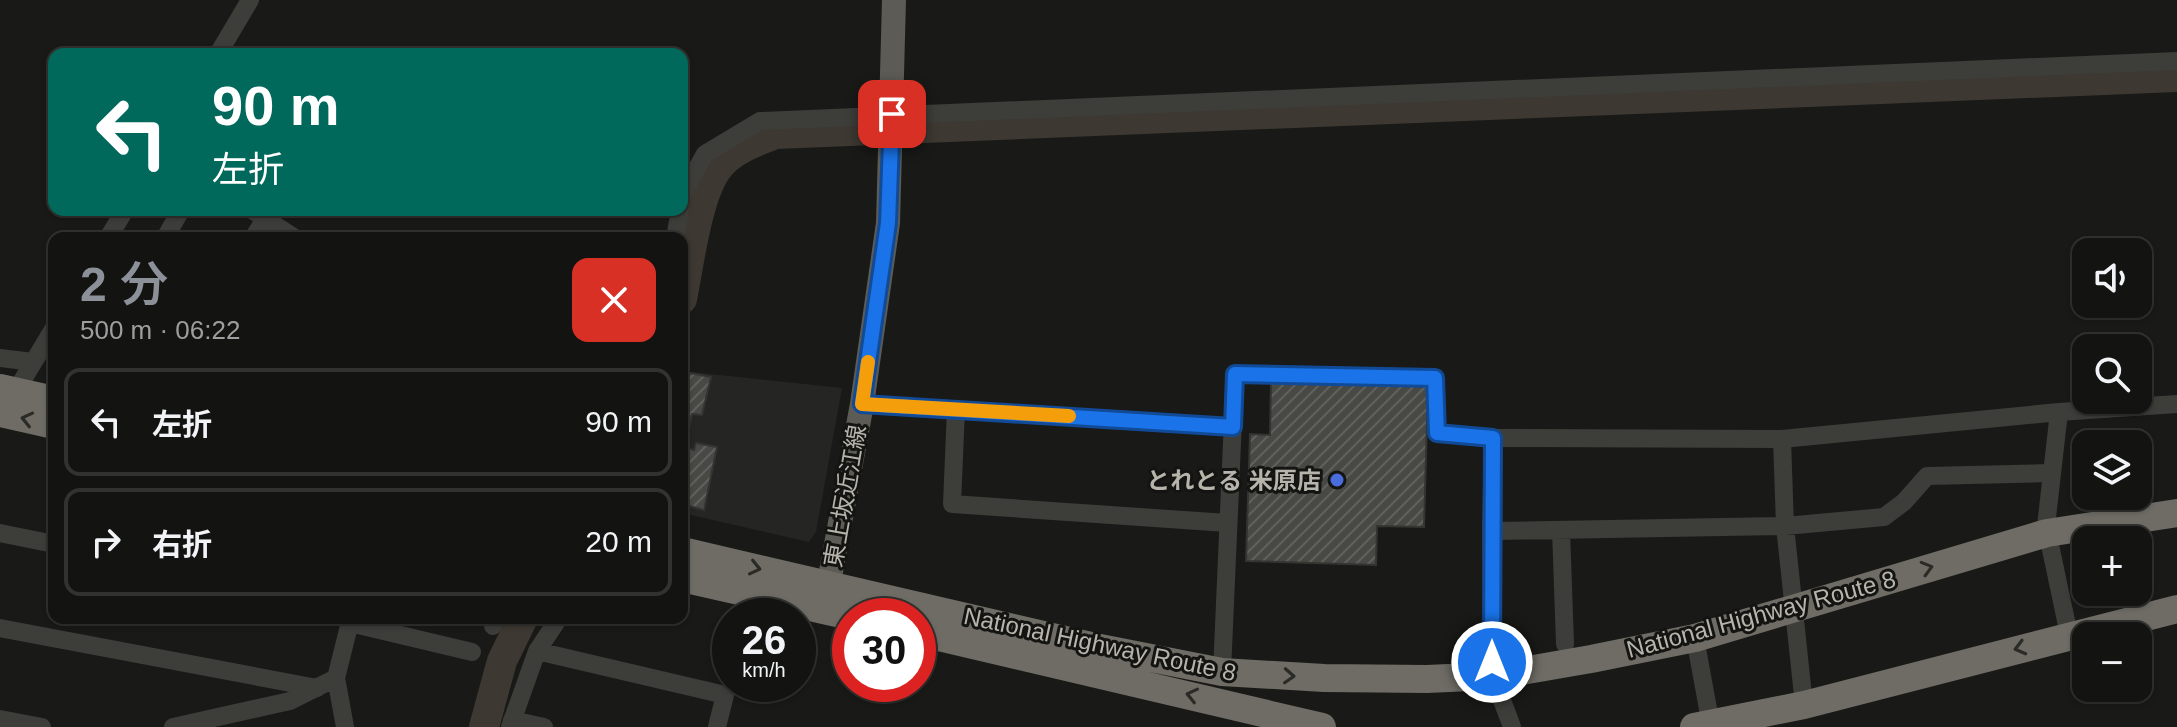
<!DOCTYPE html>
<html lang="ja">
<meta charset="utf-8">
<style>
:root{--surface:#131311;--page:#1c1c1a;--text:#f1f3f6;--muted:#9d9e9f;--line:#323231;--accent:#8c9099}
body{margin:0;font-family:Helvetica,"Noto Sans JP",sans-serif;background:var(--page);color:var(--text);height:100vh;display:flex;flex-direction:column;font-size:30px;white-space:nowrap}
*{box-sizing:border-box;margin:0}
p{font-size:26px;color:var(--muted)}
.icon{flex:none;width:44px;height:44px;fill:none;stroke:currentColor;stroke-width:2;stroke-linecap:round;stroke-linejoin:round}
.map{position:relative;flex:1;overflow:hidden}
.details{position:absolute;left:48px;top:232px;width:640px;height:392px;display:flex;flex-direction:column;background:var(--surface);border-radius:16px;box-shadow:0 2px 6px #0004,0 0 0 2px var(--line)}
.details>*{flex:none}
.hud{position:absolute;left:48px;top:48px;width:640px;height:168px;border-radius:16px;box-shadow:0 2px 6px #0004,0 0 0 2px var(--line);background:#00695c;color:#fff;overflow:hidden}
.fabs{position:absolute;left:2072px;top:238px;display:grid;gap:16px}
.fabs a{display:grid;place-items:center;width:80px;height:80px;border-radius:16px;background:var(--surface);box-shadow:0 2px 6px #0004,0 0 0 2px var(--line);font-size:40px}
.speed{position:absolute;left:712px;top:598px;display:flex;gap:16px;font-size:40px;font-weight:700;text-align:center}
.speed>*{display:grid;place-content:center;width:104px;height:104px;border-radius:50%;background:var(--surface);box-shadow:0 2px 6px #0004,0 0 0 2px var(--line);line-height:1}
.speed small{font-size:20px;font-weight:400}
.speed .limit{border:12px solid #d22;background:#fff;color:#111}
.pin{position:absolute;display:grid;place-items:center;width:68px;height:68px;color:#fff;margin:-34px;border-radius:16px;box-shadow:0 4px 12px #0006}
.me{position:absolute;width:88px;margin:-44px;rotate:0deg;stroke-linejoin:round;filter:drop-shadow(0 0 6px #0008)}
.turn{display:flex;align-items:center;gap:28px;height:168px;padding:0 32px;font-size:36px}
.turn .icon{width:104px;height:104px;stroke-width:2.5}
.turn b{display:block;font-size:56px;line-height:68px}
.round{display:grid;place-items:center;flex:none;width:84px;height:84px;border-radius:16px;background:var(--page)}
.head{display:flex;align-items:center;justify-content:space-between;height:136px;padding:0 32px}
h1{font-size:48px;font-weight:600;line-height:60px;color:var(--accent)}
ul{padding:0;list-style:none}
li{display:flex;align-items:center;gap:24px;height:108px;margin:0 16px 12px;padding:0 16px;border:4px solid var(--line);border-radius:16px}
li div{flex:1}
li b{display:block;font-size:30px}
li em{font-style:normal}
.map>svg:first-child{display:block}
.built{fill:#252623}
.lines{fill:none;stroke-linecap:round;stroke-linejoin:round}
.river{stroke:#3d3831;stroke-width:30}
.building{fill:url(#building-hatch);stroke:#343531;stroke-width:2}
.minor{stroke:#3d3d39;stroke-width:18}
.major{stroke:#5c5b55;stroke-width:24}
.highway{stroke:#6e6c65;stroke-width:28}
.oneway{stroke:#2a2a27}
.route-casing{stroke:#114b97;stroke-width:20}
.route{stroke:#1a73e8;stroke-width:14}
.slow{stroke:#f59e0b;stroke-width:14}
.poi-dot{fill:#4a6dde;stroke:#141412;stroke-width:3}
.labels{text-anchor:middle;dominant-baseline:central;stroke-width:6;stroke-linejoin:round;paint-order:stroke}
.poi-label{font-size:24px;font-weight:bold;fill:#b7b5ab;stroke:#141412;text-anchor:end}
.street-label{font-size:24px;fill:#b7b5ab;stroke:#141412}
</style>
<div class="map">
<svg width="2177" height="727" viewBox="0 0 2177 727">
<defs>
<pattern id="building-hatch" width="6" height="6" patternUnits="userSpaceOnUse" patternTransform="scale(2)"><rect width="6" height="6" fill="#484844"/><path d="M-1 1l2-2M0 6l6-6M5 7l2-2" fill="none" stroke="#60605c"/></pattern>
</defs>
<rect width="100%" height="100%" fill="#191917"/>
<!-- built -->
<path class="built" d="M 682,371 L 842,388 L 816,532 L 809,542 L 682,513 Z"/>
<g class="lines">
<!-- river -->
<path class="river" d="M 682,299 C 689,265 697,196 718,168 C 731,150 755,142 776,134 L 2177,77
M 484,727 L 502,661 L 523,618"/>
</g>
<!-- building -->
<path class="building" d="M 690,373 L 711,377 L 702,415 L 692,414 L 685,448 L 694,450 L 696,443 L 717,447 L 704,510 L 682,504 L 682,394 Z
M 1271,382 L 1428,386 L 1424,527 L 1377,526 L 1376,565 L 1246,561 L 1250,434 L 1270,435 Z"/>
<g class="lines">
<!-- minor -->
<path class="minor" d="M 218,54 L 250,0
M 682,199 L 684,191 L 705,154 L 760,121 L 2177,61
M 252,210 L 295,238
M 108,238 L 125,210
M 165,238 L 181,210
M 253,238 L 265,219
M 675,238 L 680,210
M 0,358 L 33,362
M 16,391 L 54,328
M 862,404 L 1233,427
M 956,409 L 952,504 L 1227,523
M 2059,412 L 2046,526 L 2069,635
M 1493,438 L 1491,531 L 1492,662 L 1493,676 L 1512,727
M 1782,439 L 1785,526 L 1804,705
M 1561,530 L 1565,644
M 1491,531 L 1785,526 L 1884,517 L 1904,502 L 1927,476 L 2051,473
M 0,533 L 54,544
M 350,623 L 472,652
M 493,626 L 494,618
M 0,628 L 317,688
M 1695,638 L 1711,725
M 537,651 L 725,695 L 717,727
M 1222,672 L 1235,374 L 1435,378 L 1437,433 L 1493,438 L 1782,439 L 2059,412 L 2177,404
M 336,678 L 351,618
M 0,719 L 42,727
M 512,720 L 544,727
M 173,727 L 290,701 L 336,678 L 345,727
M 510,727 L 537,651 L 559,618"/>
<!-- major -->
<path class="major" d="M 825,604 L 862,404 L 888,223 L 894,0"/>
<!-- highway -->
<path class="highway" d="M 0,388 L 54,400
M 0,413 L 54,425
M 682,551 L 1095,647 L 1222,672 L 1324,678 L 1427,679 L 1493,676 L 1591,659 L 1695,638 L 2047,533 L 2177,513
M 682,578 L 850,616
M 918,632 L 1322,727
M 1694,727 L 1804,705 L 2177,609"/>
</g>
<!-- one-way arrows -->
<defs><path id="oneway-chevron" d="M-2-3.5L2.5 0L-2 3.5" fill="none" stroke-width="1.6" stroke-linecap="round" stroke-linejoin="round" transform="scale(2)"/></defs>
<g class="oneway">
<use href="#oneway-chevron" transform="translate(27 419) rotate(-167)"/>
<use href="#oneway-chevron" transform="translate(755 568) rotate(13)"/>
<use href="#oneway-chevron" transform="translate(1927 568) rotate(-16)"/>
<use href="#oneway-chevron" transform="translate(2020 648) rotate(165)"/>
<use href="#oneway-chevron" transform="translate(1289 676) rotate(3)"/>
<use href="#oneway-chevron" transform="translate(1192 695) rotate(-167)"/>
</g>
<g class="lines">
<defs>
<path id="route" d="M 892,114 L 888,223 L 862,404 L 1233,427 L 1235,374 L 1435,378 L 1437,433 L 1493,438 L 1492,662"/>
</defs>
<!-- route casing -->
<use href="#route" class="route-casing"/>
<!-- route -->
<use href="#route" class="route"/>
<!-- slow -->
<path class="slow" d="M 868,362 L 862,404 L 1069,416"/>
</g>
<!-- markers -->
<circle class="poi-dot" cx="1337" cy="480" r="8"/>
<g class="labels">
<!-- poi labels -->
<g class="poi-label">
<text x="1321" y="480">とれとる 米原店</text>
</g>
<!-- street labels -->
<g class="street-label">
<text transform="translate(845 496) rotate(-80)">東上坂近江線</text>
<text transform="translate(1761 614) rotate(-15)">National Highway Route 8</text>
<text transform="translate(1100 644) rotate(12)">National Highway Route 8</text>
</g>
</g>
</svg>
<div class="fabs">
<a><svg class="icon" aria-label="sound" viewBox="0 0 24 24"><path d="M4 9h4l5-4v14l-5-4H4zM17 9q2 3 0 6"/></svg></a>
<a><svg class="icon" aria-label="search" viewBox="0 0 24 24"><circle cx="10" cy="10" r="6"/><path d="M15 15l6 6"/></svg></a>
<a><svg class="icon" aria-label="layers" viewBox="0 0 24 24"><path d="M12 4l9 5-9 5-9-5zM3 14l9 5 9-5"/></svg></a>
<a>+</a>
<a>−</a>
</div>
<div class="speed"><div>26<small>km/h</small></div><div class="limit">30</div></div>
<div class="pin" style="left:892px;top:114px;background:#d93025"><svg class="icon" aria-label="arrive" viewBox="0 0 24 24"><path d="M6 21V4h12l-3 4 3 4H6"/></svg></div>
<svg class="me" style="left:1492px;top:662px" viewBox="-20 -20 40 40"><circle r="17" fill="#1a73e8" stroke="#fff" stroke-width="3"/><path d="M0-11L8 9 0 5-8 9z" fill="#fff"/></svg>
<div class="hud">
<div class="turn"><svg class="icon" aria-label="left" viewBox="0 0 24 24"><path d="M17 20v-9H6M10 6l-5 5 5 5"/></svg><div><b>90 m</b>左折</div></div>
</div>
<section class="details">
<div class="head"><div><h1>2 分</h1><p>500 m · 06:22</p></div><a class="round" style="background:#d93025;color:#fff"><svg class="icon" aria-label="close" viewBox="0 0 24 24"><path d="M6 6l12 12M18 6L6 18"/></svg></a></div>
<ul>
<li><svg class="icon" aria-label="left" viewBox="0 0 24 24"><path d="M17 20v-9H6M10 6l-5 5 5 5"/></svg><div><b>左折</b></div><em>90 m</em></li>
<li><svg class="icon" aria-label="right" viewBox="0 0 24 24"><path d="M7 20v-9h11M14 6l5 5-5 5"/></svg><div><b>右折</b></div><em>20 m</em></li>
</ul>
</section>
</div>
